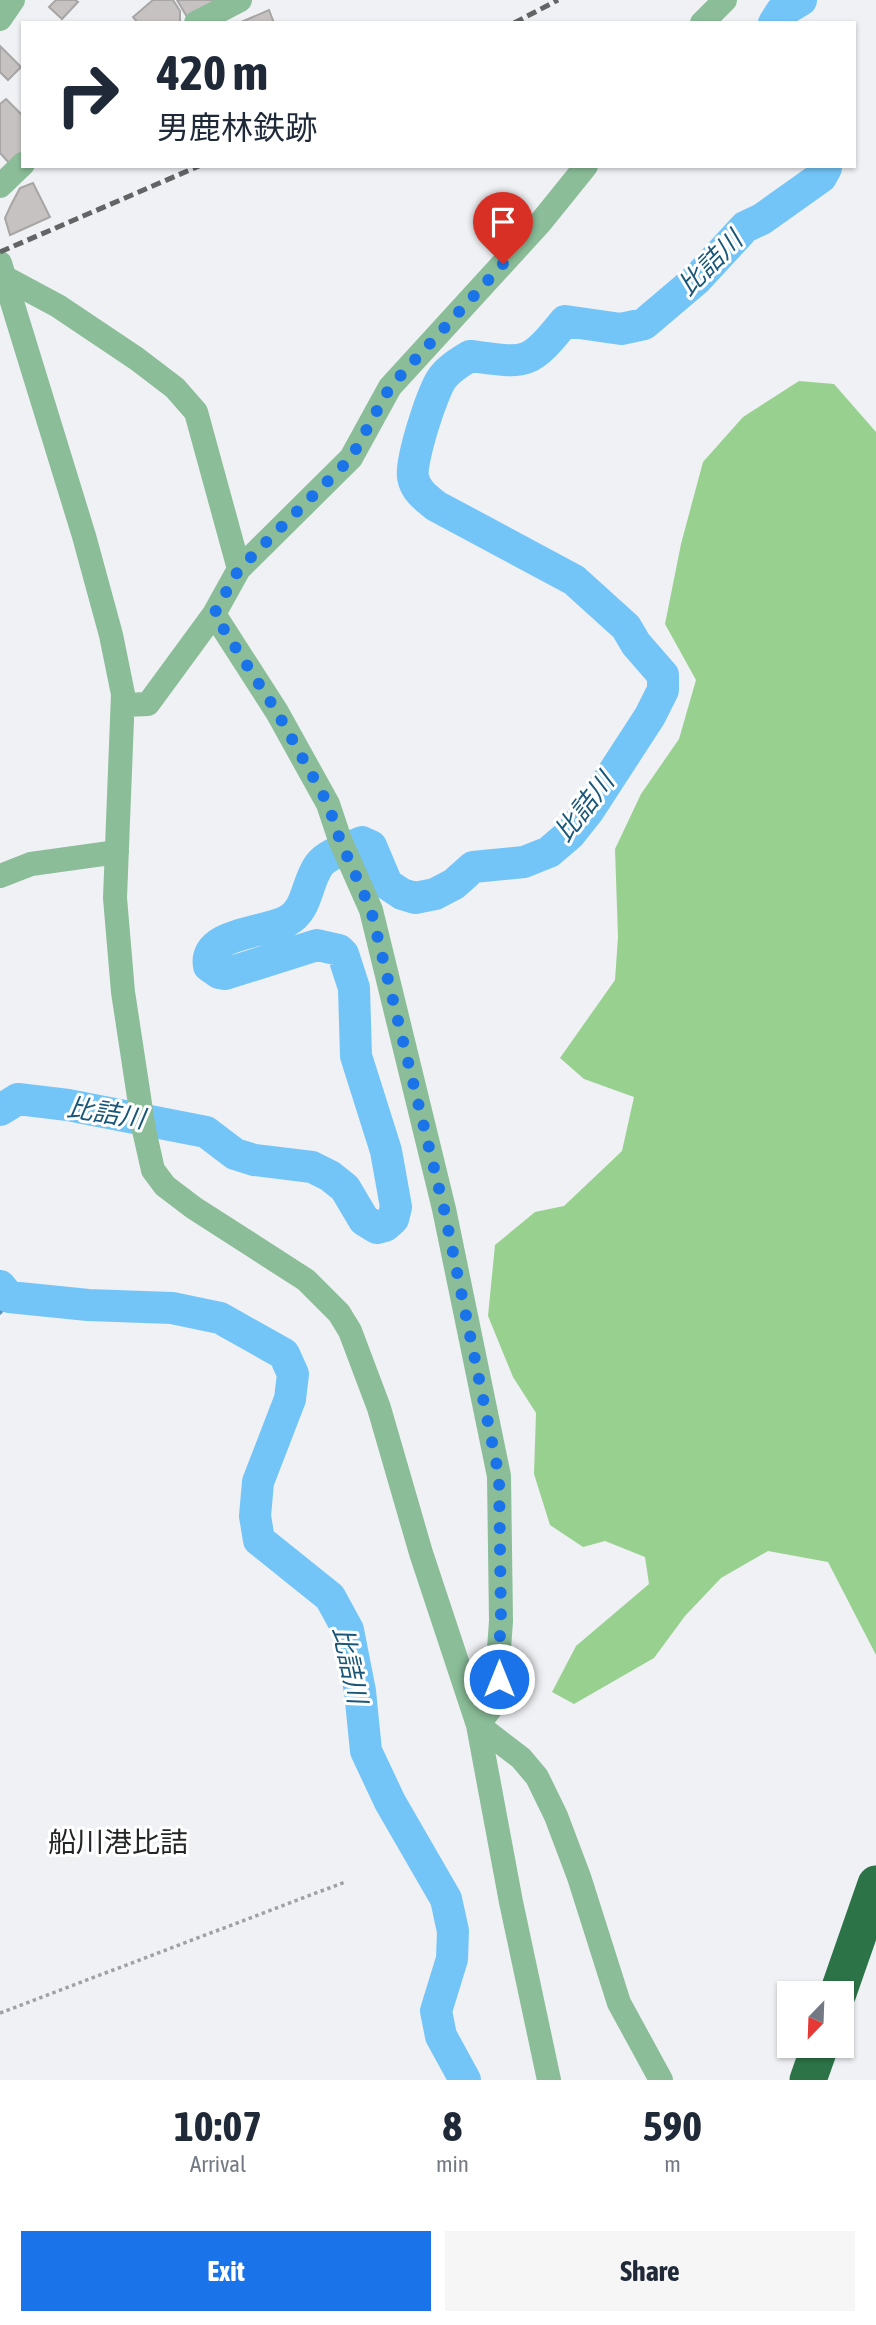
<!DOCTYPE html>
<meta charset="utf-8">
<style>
:root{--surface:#fff;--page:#f6f6f7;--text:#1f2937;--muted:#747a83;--accent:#1a73e8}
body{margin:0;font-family:"Asap Condensed","Noto Sans JP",sans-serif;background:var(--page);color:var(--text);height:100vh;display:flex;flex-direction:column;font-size:26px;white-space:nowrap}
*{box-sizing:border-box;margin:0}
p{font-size:23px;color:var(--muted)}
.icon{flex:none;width:38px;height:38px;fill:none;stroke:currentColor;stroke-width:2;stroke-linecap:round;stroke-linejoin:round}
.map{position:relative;height:2080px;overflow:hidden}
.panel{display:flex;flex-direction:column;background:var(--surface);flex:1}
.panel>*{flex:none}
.hud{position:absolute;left:21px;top:21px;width:835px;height:147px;border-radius:0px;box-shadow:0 2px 5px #0004;background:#fff;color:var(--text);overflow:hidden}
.needle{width:46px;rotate:203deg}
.tools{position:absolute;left:777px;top:1981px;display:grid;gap:14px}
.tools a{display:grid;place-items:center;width:77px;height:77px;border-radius:0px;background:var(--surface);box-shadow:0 2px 5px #0004;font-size:35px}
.pin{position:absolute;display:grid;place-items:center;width:60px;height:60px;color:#fff;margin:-72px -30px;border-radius:50% 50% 50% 0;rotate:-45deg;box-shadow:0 0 7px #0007}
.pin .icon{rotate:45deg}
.me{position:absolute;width:77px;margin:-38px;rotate:0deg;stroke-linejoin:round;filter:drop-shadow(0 0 5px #0008)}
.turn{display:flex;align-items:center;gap:24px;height:147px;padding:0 21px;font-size:32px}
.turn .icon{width:91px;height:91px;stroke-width:2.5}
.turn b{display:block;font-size:49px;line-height:60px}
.eta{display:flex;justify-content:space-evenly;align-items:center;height:119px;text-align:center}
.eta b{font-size:42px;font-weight:700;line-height:49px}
.action{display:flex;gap:14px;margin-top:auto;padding:14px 21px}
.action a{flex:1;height:80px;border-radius:0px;background:var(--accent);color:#fff;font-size:28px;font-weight:700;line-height:80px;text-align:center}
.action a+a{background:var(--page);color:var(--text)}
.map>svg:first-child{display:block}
.forest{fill:#98d18f}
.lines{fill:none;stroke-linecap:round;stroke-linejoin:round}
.stream{stroke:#5b95b9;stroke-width:5}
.river{stroke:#73c5f8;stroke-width:32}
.building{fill:#c6c2c2;stroke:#a8a5a5;stroke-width:2}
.path{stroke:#9fa1a3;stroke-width:3.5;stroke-dasharray:3.5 3.5;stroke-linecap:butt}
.minor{stroke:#8abd98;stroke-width:24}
.highway{stroke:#2c7447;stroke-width:37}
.rail{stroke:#626465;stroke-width:5;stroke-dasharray:10 5;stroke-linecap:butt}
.route{stroke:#1a73e8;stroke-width:12;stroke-dasharray:0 21.6}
.labels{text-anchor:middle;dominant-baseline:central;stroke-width:6;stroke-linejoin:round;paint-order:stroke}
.water-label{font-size:26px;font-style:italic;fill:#195779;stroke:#fff}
.quarter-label{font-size:28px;fill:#232425;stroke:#fff}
</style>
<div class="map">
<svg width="876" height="2080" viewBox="0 0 876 2080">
<rect width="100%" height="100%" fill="#eff1f4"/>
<!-- forest -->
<path class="forest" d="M 799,381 L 834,384 L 876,432 L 876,1655 L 828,1562 L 768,1551 L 721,1578 L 685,1616 L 654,1658 L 574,1704 L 552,1692 L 576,1646 L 649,1584 L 645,1557 L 605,1541 L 583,1547 L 550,1525 L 534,1474 L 536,1413 L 513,1377 L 488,1316 L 495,1245 L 535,1212 L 564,1206 L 622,1151 L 634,1097 L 584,1079 L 560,1058 L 615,980 L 618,937 L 615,849 L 641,794 L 679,739 L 696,680 L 665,624 L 681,544 L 703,462 L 743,417 Z"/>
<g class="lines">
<!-- stream -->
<path class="stream" d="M 0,1312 L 9,1297"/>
<!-- river -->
<path class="river" d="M 774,23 L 781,12 L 801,0
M 0,1110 L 18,1099 L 68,1105 L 206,1132 L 235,1154 L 254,1160 L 312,1167 L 330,1176 L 345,1188 L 364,1220 L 377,1228 L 385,1226 L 393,1219 L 396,1207 L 386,1151 L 356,1056 L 354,988 L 343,954 L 339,950 L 317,945 L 225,974 L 219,973 L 209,966 C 203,933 264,933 287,921 C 308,910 306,883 319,865 C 328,853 349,848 362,842 L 371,846 L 387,884 L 402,894 L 415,898 L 435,894 L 454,884 L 473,867 L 524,862 L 549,852 L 570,834 L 589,810 L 650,716 L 663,690 L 663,675 L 636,644 L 626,627 L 574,580 L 436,506 C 426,498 415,490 413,477 C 410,461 433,389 443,377 C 450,368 460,362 470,356 C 526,363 528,367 565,321 L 621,329 L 644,324 L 697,279 L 745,227 L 762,219 L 821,177 L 826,168 L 824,166
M 0,1286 L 9,1297 L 88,1305 L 172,1308 L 220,1318 L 284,1354 L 293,1374 L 290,1399 L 258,1482 L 255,1516 L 259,1540 L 330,1597 L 348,1630 L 360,1691 L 366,1751 L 390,1802 L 446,1899 L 453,1931 L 452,1959 L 436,2011 L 441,2036 L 465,2080"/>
</g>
<!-- building -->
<path class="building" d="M 56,0 L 75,0 L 78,2 L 62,19 L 49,7 Z
M 153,0 L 173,0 L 180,11 L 180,23 L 138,23 L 133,17 Z
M 177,0 L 217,0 L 187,17 Z
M 269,10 L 274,23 L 239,23 Z
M 0,46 L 21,67 L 8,80 L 0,72 Z
M 6,99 L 23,116 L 23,152 L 10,164 L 0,153 L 0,104 Z
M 33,183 L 50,217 L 10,235 L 5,218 L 11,205 L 20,188 Z"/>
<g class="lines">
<!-- path -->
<path class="path" d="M 0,2013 L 345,1882"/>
<!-- minor -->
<path class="minor" d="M 0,19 L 13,0
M 196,23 L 240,0
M 702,23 L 725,0
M 0,186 L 23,164
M 0,263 L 84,536 L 111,635 L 123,694 L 115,898 L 123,992 L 144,1130 L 153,1170 L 165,1186 L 194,1208 L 306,1280 L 339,1313 L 350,1331 L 379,1408 L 421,1553 L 478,1725 L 511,1902 L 549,2080
M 4,277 L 58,306 L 137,359 L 175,388 L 196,412 L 239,569
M 214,614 L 277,712 L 328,804 L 340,840 L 371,910 L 444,1209 L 499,1476 L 501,1621 L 498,1663 L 501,1695 L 478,1725
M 123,705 L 148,704 L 214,614 L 239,569 L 351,458 L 390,387 L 540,223 L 586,166
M 0,876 L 31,864 L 117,852
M 478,1725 L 521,1758 L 537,1777 L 556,1816 L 579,1877 L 619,2003 L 661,2080"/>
<!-- highway -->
<path class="highway" d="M 838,1993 L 876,1884
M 808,2080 L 820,2046"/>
<!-- rail -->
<path class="rail" d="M 514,23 L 558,0
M 0,252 L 199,166"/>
</g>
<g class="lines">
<!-- route -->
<path class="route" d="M 499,1679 L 498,1663 L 501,1621 L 499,1476 L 444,1209 L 371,910 L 340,840 L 328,804 L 277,712 L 214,614 L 239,569 L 351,458 L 390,387 L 503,264"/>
</g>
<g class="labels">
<!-- water labels -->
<g class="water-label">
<text transform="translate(710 263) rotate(-45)">比詰川</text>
<text transform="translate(584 807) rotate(-52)">比詰川</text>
<text transform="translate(106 1113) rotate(9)">比詰川</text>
<text transform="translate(350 1665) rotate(78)">比詰川</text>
</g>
<!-- quarter labels -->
<g class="quarter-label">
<text x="118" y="1842">船川港比詰</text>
</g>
</g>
</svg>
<div class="tools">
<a><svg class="needle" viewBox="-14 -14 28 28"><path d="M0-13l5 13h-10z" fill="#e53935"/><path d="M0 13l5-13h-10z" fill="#747a83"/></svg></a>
</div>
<div class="pin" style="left:503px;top:264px;background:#d93025"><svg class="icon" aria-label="arrive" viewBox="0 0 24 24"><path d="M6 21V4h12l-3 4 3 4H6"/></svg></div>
<svg class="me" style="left:499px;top:1679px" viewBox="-20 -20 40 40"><circle r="17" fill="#1a73e8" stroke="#fff" stroke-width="3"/><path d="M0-11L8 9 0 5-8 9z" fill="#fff"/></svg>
<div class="hud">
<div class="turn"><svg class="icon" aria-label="right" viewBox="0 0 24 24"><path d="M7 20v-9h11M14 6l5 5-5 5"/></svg><div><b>420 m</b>男鹿林鉄跡</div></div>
</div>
</div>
<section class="panel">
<div class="eta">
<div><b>10:07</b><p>Arrival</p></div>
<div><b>8</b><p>min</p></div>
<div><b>590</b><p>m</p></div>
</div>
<div class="action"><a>Exit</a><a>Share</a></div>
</section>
